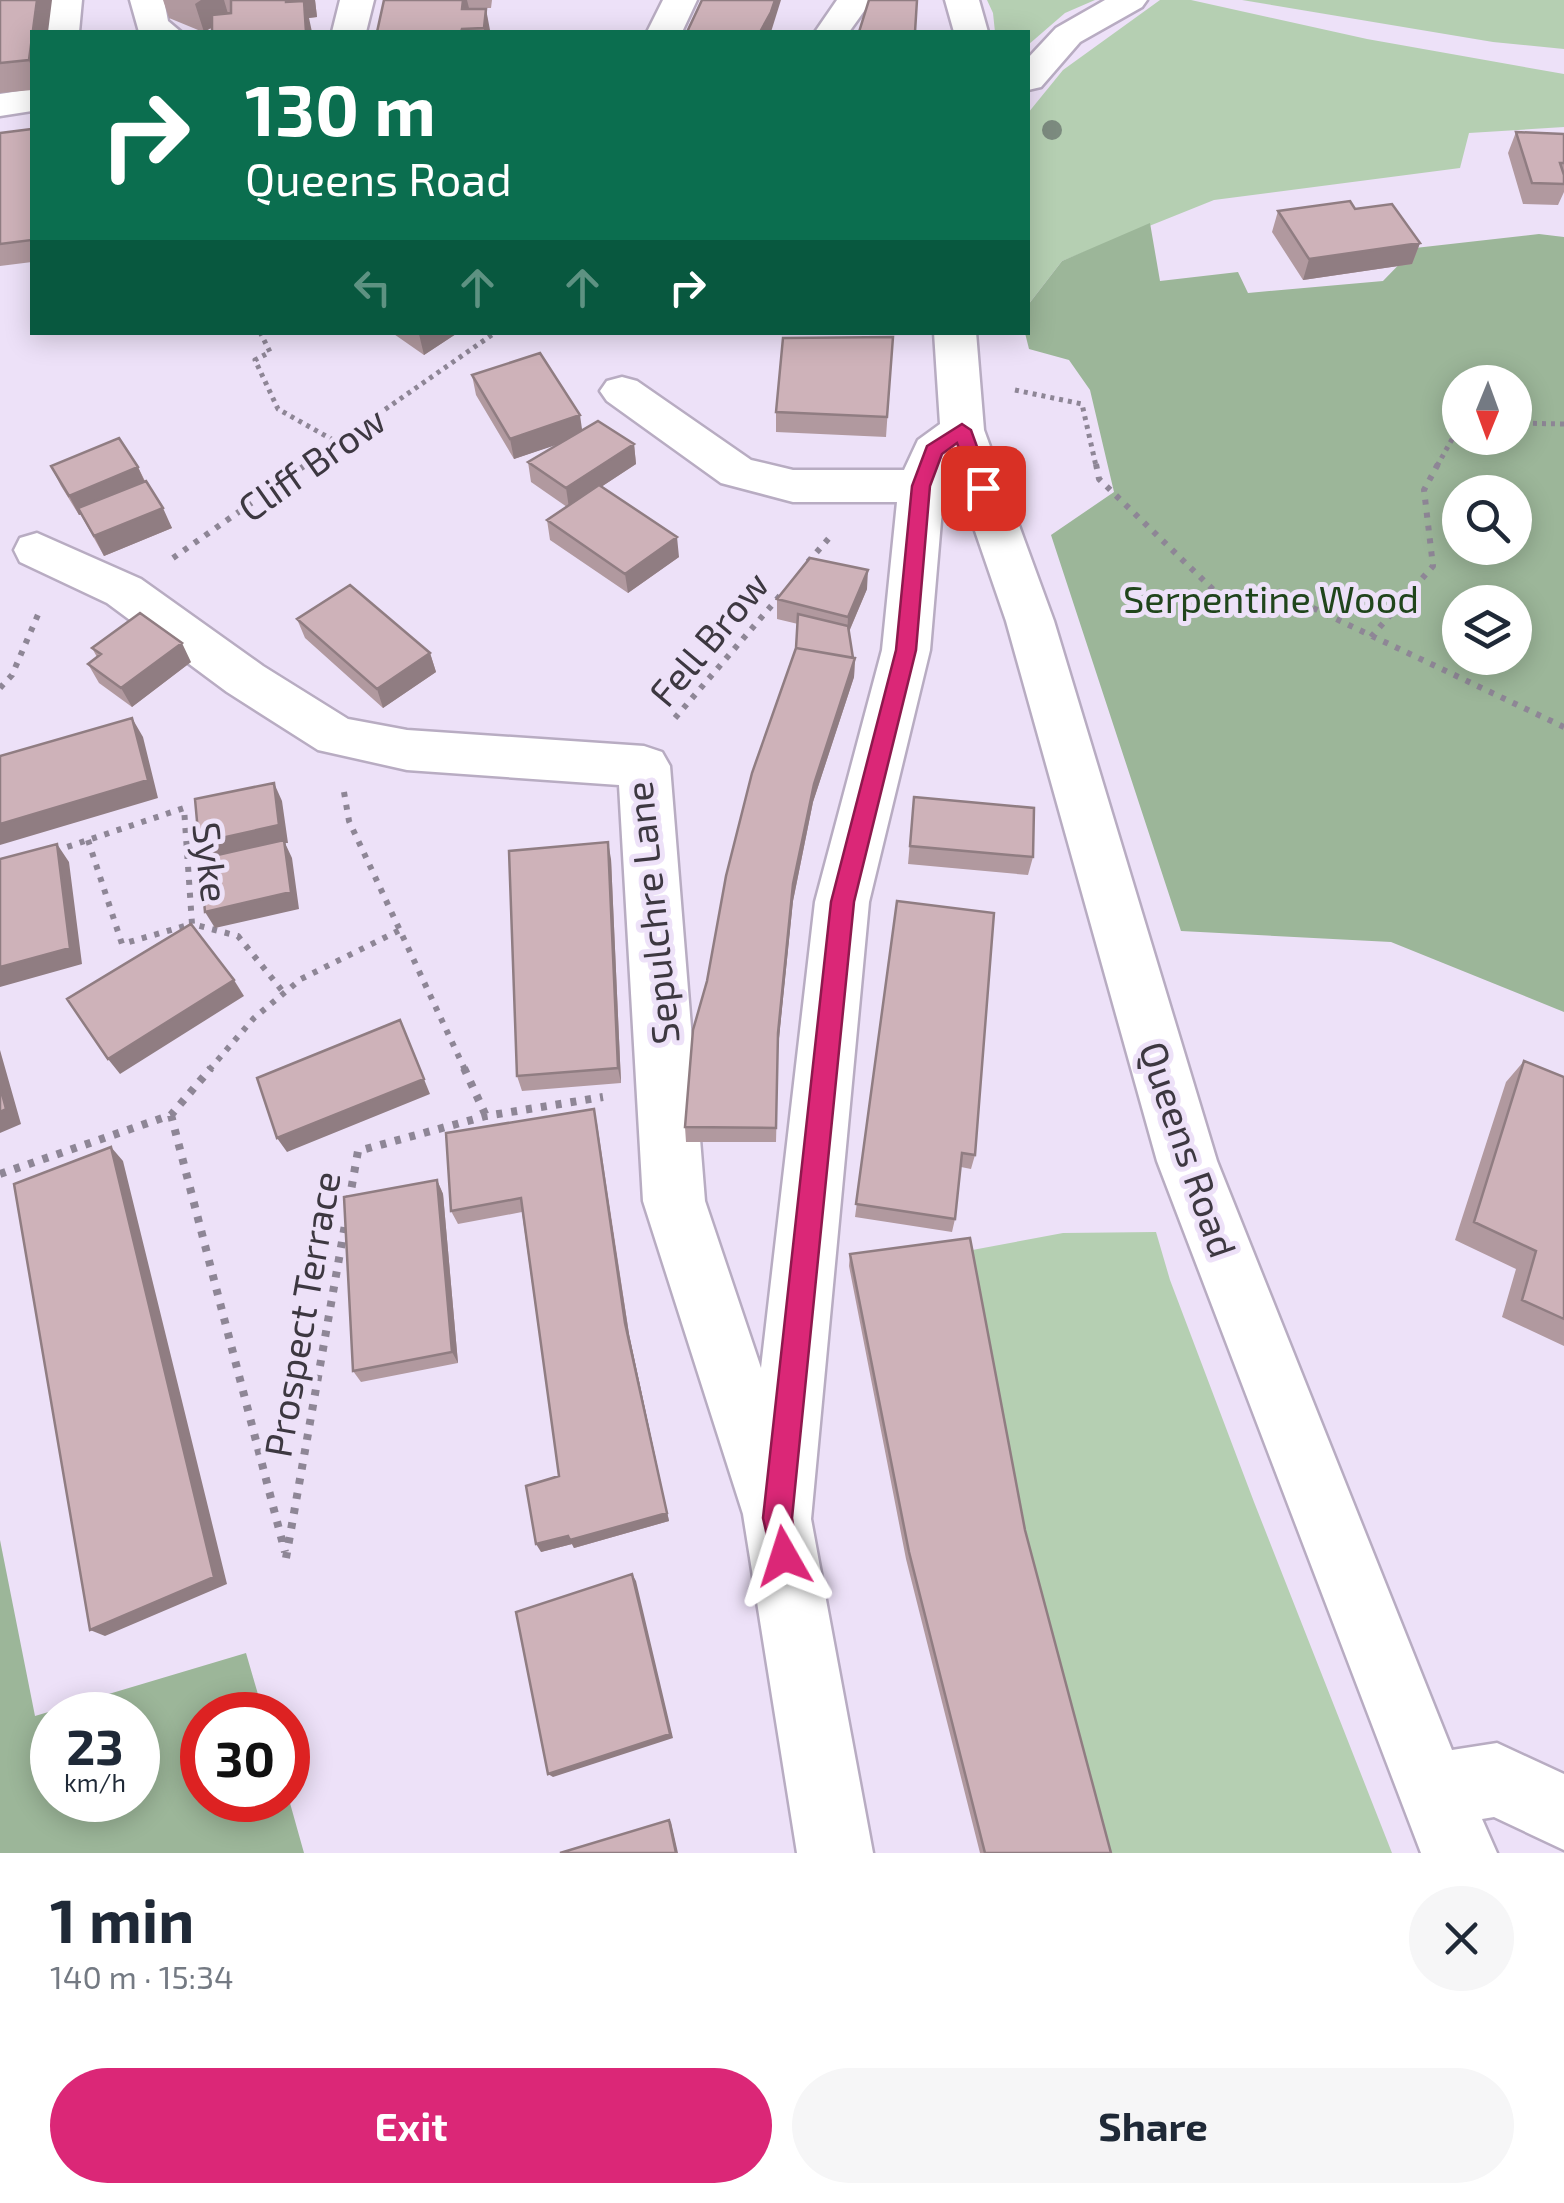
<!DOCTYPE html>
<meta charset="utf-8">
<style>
:root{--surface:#fff;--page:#f6f6f7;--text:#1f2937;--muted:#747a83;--accent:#db2777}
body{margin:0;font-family:"Exo 2",sans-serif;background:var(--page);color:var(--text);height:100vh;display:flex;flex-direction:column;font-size:38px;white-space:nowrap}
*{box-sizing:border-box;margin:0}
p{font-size:32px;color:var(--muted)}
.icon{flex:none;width:55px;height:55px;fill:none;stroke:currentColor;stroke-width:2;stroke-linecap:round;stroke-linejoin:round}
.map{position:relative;height:1853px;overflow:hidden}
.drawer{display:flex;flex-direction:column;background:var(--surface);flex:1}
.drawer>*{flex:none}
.guide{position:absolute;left:30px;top:30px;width:1000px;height:305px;border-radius:0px;box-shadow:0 5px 25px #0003;background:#0b6e4f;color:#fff;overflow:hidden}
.needle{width:65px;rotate:181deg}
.buttons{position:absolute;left:1442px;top:365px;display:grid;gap:20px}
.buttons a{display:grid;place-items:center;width:90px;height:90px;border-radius:50%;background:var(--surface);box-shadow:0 5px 25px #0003;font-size:50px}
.speed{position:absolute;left:30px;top:1692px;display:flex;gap:20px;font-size:50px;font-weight:700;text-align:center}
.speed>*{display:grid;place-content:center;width:130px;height:130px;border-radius:50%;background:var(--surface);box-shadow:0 5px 25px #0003;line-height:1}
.speed small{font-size:25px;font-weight:400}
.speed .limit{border:15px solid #d22;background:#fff;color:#111}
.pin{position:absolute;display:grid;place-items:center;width:85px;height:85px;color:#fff;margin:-42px;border-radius:20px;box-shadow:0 5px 15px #0006}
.me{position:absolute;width:110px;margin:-55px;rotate:354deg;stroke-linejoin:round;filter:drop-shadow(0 0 8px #0008)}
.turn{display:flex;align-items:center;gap:35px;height:210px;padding:0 50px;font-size:45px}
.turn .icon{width:130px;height:130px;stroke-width:2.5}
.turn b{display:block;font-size:70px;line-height:85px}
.lanes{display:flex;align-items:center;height:95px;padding:0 50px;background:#0003;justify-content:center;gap:50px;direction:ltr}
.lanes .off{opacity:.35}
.round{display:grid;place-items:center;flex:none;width:105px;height:105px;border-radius:52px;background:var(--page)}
.summary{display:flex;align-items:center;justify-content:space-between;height:170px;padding:0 50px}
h1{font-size:60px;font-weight:700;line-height:75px}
.action{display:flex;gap:20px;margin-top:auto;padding:20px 50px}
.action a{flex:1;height:115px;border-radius:60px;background:var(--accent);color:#fff;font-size:40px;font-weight:700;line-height:115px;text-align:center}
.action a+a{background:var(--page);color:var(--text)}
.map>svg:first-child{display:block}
.green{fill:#b5cfb2}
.forest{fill:#9cb699;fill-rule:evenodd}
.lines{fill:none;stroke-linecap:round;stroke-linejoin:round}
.minor-casing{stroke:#b8acc2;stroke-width:5}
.path-far2{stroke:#8e8696;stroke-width:5;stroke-dasharray:4 5;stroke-linecap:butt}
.path-far1{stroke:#8e8696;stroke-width:6;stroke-dasharray:5 8;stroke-linecap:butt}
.path{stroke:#8e8696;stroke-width:8;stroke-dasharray:6 9;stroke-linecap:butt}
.minor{fill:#fff;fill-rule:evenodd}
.tree{fill:#7c8b7f}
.wall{fill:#b1999f}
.shaded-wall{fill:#907d82}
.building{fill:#ceb2b9;stroke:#907d82;stroke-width:2.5}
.route{fill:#db2777;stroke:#8e194d;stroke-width:2.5}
.labels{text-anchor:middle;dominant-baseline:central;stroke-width:10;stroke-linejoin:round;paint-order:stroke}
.street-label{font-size:38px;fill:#3d3841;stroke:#ede1f8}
.park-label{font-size:38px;fill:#20451c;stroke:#ede1f8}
</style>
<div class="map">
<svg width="1564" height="1853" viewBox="0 0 1564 1853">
<rect width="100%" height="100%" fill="#ede1f8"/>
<!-- green -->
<path class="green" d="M 987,0 L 1095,0 L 1065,13 L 1028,45 L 1028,32 L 995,32 L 993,13 Z
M 1160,0 L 1191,0 L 1367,39 L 1564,74 L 1564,127 L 1469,133 L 1460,168 L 1214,200 L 1062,261 L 1028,305 L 1028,113 L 1063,70 Z
M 1242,0 L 1564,0 L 1564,49 L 1493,42 Z
M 1156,1232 L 1170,1280 L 1254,1502 L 1392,1853 L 1102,1853 L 1034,1601 L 967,1251 L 1063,1233 Z"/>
<!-- forest -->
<path class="forest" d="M 1150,223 L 1160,281 L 1238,272 L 1248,293 L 1383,281 L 1415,248 L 1539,234 L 1564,237 L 1564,1012 L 1391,942 L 1181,931 L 1051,535 L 1114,492 L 1090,390 L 1069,360 L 1029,349 L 1025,333 L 1028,305 L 1062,261 ZM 1460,382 L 1515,382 L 1515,438 L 1460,438 ZM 1460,492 L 1515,492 L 1515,548 L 1460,548 ZM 1460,602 L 1515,602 L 1515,658 L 1460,658 Z
M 0,1540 L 35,1716 L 246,1653 L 264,1715 L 202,1715 L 202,1800 L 288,1800 L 288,1796 L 304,1853 L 0,1853 ZM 52,1715 L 138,1715 L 138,1800 L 52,1800 Z"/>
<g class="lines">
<defs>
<path id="minor" d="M 48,0 L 82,0 L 79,32 L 45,32 Z
M 130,0 L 164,0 L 168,21 L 181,32 L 139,32 Z
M 340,0 L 374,0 L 366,32 L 332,32 Z
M 663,0 L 697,0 L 682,32 L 647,32 Z
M 837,0 L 872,0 L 849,32 L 815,32 Z
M 945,0 L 979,0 L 988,32 L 954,32 Z
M 1105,0 L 1147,0 L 1142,7 L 1080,42 L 1041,87 L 1028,90 L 1028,58 L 1056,28 Z
M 32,89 L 32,111 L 0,116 L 0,94 Z
M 934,332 L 976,332 L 984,430 L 1054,621 L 1217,1161 L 1452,1750 L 1497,1743 L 1564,1774 L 1564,1850 L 1494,1817 L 1482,1819 L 1497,1853 L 1421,1853 L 1157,1161 L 1006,621 L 952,464 L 944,486 L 930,650 L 869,902 L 811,1519 L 873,1853 L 797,1853 L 743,1514 L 643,1201 L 619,785 L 407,770 L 318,750 L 227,692 L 107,603 L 20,562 L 14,550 L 20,538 L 37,533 L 141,579 L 263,666 L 348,719 L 407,730 L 644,746 L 662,752 L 670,766 L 705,1201 L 761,1368 L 815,902 L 882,650 L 897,502 L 793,502 L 721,483 L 607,401 L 600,391 L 607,381 L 622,377 L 637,381 L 751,460 L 793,470 L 904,470 L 918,440 L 940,424 Z"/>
</defs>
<!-- minor casing -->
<use href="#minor" class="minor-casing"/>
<!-- path-far2 -->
<path class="path-far2" d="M 260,332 L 270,352 L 255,360 L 278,409 L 340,444
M 1015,390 L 1082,404 L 1096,466
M 1515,423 L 1564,424
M 304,466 L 496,332
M 1437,466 L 1460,425"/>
<!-- path-far1 -->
<path class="path-far1" d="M 1096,464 L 1099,479 L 1228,604 L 1275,590 L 1564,727
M 173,558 L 307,464
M 808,562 L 829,538
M 1371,637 L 1433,566 L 1424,490 L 1438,464
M 0,688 L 12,675 L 40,610
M 675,718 L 784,591
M 344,792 L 349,821 L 465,1070
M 88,840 L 122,944 L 192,924
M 55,851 L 184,808 L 192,924 L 238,936 L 284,993
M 209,1070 L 254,1018 L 301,979 L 402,929"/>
<!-- path -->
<path class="path" d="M 464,1068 L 486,1116
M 171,1115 L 285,1552
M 0,1174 L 171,1115 L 211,1068
M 349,1202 L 358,1151 L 486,1116 L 603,1097
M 286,1558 L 346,1219"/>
<!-- minor -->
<use href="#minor" class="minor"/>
</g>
<!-- trees -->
<circle class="tree" cx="1052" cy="130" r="10"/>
<!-- wall -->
<path class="wall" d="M 0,0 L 32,32 L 32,90 L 0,93 Z
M 163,0 L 315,0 L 317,17 L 212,28 L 203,32 L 169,18 Z
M 384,0 L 492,0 L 491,8 L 469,8 L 469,9 L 486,9 L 489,32 L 377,32 Z
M 32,129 L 32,262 L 0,266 L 0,133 Z
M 1516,132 L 1564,134 L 1564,192 L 1558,205 L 1523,204 L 1508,153 Z
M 1355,209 L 1420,243 L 1412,264 L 1303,280 L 1272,232 L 1278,211 Z
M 391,332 L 459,332 L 424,355 Z
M 893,337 L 886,437 L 776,432 L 776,412 Z
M 472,375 L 582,430 L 634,444 L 636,464 L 601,487 L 679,557 L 628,593 L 550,540 L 547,520 L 567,507 L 531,482 L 528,462 L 560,443 L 514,459 L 476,395 Z
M 51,466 L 138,467 L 145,481 L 172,528 L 104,556 L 81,515 L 79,515 L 61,486 Z
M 867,589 L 849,632 L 853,658 L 855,658 L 854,677 L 813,802 L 793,901 L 778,1048 L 776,1142 L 686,1142 L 685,1127 L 707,981 L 796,648 L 798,624 L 777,619 L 777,599 Z
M 297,619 L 430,653 L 436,672 L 383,708 L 305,638 Z
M 92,648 L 191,662 L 132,707 L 99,683 L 88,664 L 97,657 Z
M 914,797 L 1033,857 L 1028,875 L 908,864 Z
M 611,859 L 621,1083 L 522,1091 L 517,1076 Z
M 897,901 L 975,1155 L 971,1169 L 961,1167 L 955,1219 L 952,1232 L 855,1217 Z
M 1524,1061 L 1564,1077 L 1564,1346 L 1502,1317 L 1516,1269 L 1455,1240 L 1506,1082 Z
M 597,1123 L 629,1334 L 669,1521 L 574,1548 L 572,1544 L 541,1552 L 559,1476 L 522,1212 L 458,1224 L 451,1211 Z
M 437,1180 L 443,1194 L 458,1363 L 361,1382 L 353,1371 Z
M 850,1254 L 1025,1530 L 1111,1853 L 980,1853 L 906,1559 L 849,1266 Z"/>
<!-- shaded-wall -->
<path class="shaded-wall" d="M 37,0 L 52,0 L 48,32 L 32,32 L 32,70 L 29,60 Z
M 201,0 L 224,0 L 229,17 L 204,32 L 195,4 Z
M 286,0 L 315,0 L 317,17 L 309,18 L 312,32 L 306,32 L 293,20 Z
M 463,0 L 467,0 L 469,8 L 465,30 L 462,9 Z
M 775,0 L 781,0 L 771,32 L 760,32 Z
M 486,9 L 490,30 L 489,32 L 484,32 L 484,28 Z
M 1420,243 L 1412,264 L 1303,280 L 1309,259 Z
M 422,332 L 459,332 L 424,355 L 419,334 Z
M 580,415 L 583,436 L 514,459 L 510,439 Z
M 634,444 L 636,464 L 569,508 L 566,488 Z
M 138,467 L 147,487 L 79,515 L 69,496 Z
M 163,508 L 172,528 L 104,556 L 94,536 Z
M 677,537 L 679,557 L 628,593 L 625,574 Z
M 868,570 L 867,589 L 847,636 L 848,617 Z
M 182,643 L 191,662 L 132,707 L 121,688 Z
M 430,653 L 436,672 L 383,708 L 377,689 Z
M 855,658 L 854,677 L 813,802 L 793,901 L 778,1048 L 776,1142 L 778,1033 L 793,884 L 814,784 Z
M 132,718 L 143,737 L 158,798 L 0,845 L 0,824 Z
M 274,783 L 282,801 L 288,843 L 285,843 L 292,858 L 299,909 L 215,928 L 205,912 L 208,860 L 199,843 Z
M 608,842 L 611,859 L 621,1083 L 618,1068 Z
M 57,844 L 69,862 L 82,964 L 0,987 L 0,967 Z
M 234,980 L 244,996 L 120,1074 L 108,1059 Z
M 400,1020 L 430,1094 L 287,1152 L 277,1138 Z
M 0,1050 L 21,1124 L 0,1133 Z
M 594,1109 L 629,1334 L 669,1521 L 574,1548 L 572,1544 L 541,1552 L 536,1544 L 568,1536 L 625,1323 Z
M 111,1147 L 123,1161 L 227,1584 L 105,1636 L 90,1630 Z
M 437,1180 L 443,1194 L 458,1363 L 452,1352 Z
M 632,1574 L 636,1581 L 673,1738 L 553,1777 L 548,1774 Z
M 669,1820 L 671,1822 L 678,1853 L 676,1853 Z"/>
<!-- building -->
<path class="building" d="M 0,0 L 37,0 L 29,60 L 0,63 Z
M 231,0 L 286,0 L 286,2 L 304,1 L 306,32 L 212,32 L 212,15 L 231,13 Z
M 384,0 L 463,0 L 462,9 L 486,9 L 484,28 L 462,29 L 461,32 L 377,32 Z
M 702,0 L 775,0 L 771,12 L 760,32 L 687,32 Z
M 869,0 L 917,0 L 915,32 L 859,32 Z
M 32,129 L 32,240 L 0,244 L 0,133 Z
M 1516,132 L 1564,134 L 1564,163 L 1560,163 L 1564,175 L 1564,184 L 1532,183 Z
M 1350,201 L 1355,209 L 1392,204 L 1420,243 L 1309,259 L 1278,211 Z
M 893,337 L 887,417 L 776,412 L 783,338 Z
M 540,353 L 580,415 L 510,439 L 472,375 Z
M 598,421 L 634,444 L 566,488 L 528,462 Z
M 119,438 L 138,467 L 69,496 L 51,466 Z
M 146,481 L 163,508 L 94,536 L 78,508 Z
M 599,485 L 677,537 L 625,574 L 547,520 Z
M 810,558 L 868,570 L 848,617 L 777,599 Z
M 350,585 L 430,653 L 377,689 L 297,619 Z
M 140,613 L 182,643 L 121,688 L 88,664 L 101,654 L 92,648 Z
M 798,614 L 848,626 L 853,658 L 796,648 Z
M 796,648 L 855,658 L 814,784 L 793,884 L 778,1033 L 776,1128 L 685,1127 L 693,1030 L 707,981 L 726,876 L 752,773 Z
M 132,718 L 148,780 L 0,824 L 0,756 Z
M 274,783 L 279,825 L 199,843 L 195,799 Z
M 914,797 L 1034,808 L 1033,857 L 910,846 Z
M 284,840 L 291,892 L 205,912 L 200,859 Z
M 608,842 L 618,1068 L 517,1076 L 509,851 Z
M 57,844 L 70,948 L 0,967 L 0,859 Z
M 897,901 L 994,913 L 975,1155 L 962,1153 L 955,1219 L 856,1204 Z
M 191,924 L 234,980 L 108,1059 L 67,999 Z
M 400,1020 L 424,1079 L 277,1138 L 257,1078 Z
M 1524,1061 L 1564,1077 L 1564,1319 L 1522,1300 L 1536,1251 L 1474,1222 Z
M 0,1086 L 6,1109 L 0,1112 Z
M 594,1109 L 625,1323 L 667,1513 L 570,1540 L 568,1536 L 536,1544 L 526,1486 L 559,1476 L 521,1198 L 451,1211 L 446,1133 Z
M 111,1147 L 214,1577 L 90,1630 L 14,1184 Z
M 437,1180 L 452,1352 L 353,1371 L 344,1197 Z
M 970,1238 L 1025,1530 L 1111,1853 L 985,1853 L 909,1552 L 850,1254 Z
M 632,1574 L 670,1734 L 548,1774 L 516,1612 Z
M 669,1820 L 676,1853 L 560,1853 Z"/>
<!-- route -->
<path class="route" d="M 962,424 L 971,430 L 992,488 L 989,493 L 976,493 L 957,443 L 942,454 L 930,486 L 916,650 L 854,902 L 792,1518 L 798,1556 L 794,1566 L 784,1570 L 774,1566 L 763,1518 L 831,902 L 896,650 L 912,486 L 927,446 Z"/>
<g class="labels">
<!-- street labels -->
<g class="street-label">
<text transform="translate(311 463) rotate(-35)">Cliff Brow</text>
<text transform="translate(708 638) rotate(-50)">Fell Brow</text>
<text transform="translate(212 862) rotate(83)">Syke</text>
<text transform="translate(651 913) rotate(-96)">Sepulchre Lane</text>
<text transform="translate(1189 1149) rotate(71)">Queens Road</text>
<text transform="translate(301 1314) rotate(-80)">Prospect Terrace</text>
</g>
<!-- park labels -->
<g class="park-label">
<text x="1271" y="598">Serpentine Wood</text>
</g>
</g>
</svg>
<div class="buttons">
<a><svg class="needle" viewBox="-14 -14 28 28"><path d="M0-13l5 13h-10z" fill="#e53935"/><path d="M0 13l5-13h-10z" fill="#747a83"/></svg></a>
<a><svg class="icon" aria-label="search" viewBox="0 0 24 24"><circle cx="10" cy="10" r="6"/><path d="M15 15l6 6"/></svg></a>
<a><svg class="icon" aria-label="layers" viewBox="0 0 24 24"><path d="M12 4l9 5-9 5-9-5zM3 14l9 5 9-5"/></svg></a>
</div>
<div class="speed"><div>23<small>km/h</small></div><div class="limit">30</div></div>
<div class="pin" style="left:983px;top:488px;background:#d93025"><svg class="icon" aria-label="arrive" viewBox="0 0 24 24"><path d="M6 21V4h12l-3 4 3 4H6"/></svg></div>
<svg class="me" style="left:784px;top:1556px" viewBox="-20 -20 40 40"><path d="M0-17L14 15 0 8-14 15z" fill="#db2777" stroke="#fff" stroke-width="4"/></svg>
<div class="guide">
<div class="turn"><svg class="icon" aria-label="right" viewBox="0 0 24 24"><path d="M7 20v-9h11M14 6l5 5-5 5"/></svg><div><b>130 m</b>Queens Road</div></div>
<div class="lanes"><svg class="icon off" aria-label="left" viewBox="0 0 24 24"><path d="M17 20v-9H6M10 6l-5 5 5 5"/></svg><svg class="icon off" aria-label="ahead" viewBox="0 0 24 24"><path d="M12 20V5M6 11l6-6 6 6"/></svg><svg class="icon off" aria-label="ahead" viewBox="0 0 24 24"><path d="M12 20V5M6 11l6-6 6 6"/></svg><svg class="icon" aria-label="right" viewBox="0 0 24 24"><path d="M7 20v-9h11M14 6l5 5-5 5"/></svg></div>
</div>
</div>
<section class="drawer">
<div class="summary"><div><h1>1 min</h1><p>140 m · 15:34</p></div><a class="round"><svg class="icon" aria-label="close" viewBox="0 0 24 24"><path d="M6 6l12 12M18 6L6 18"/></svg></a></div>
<div class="action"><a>Exit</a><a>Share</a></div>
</section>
